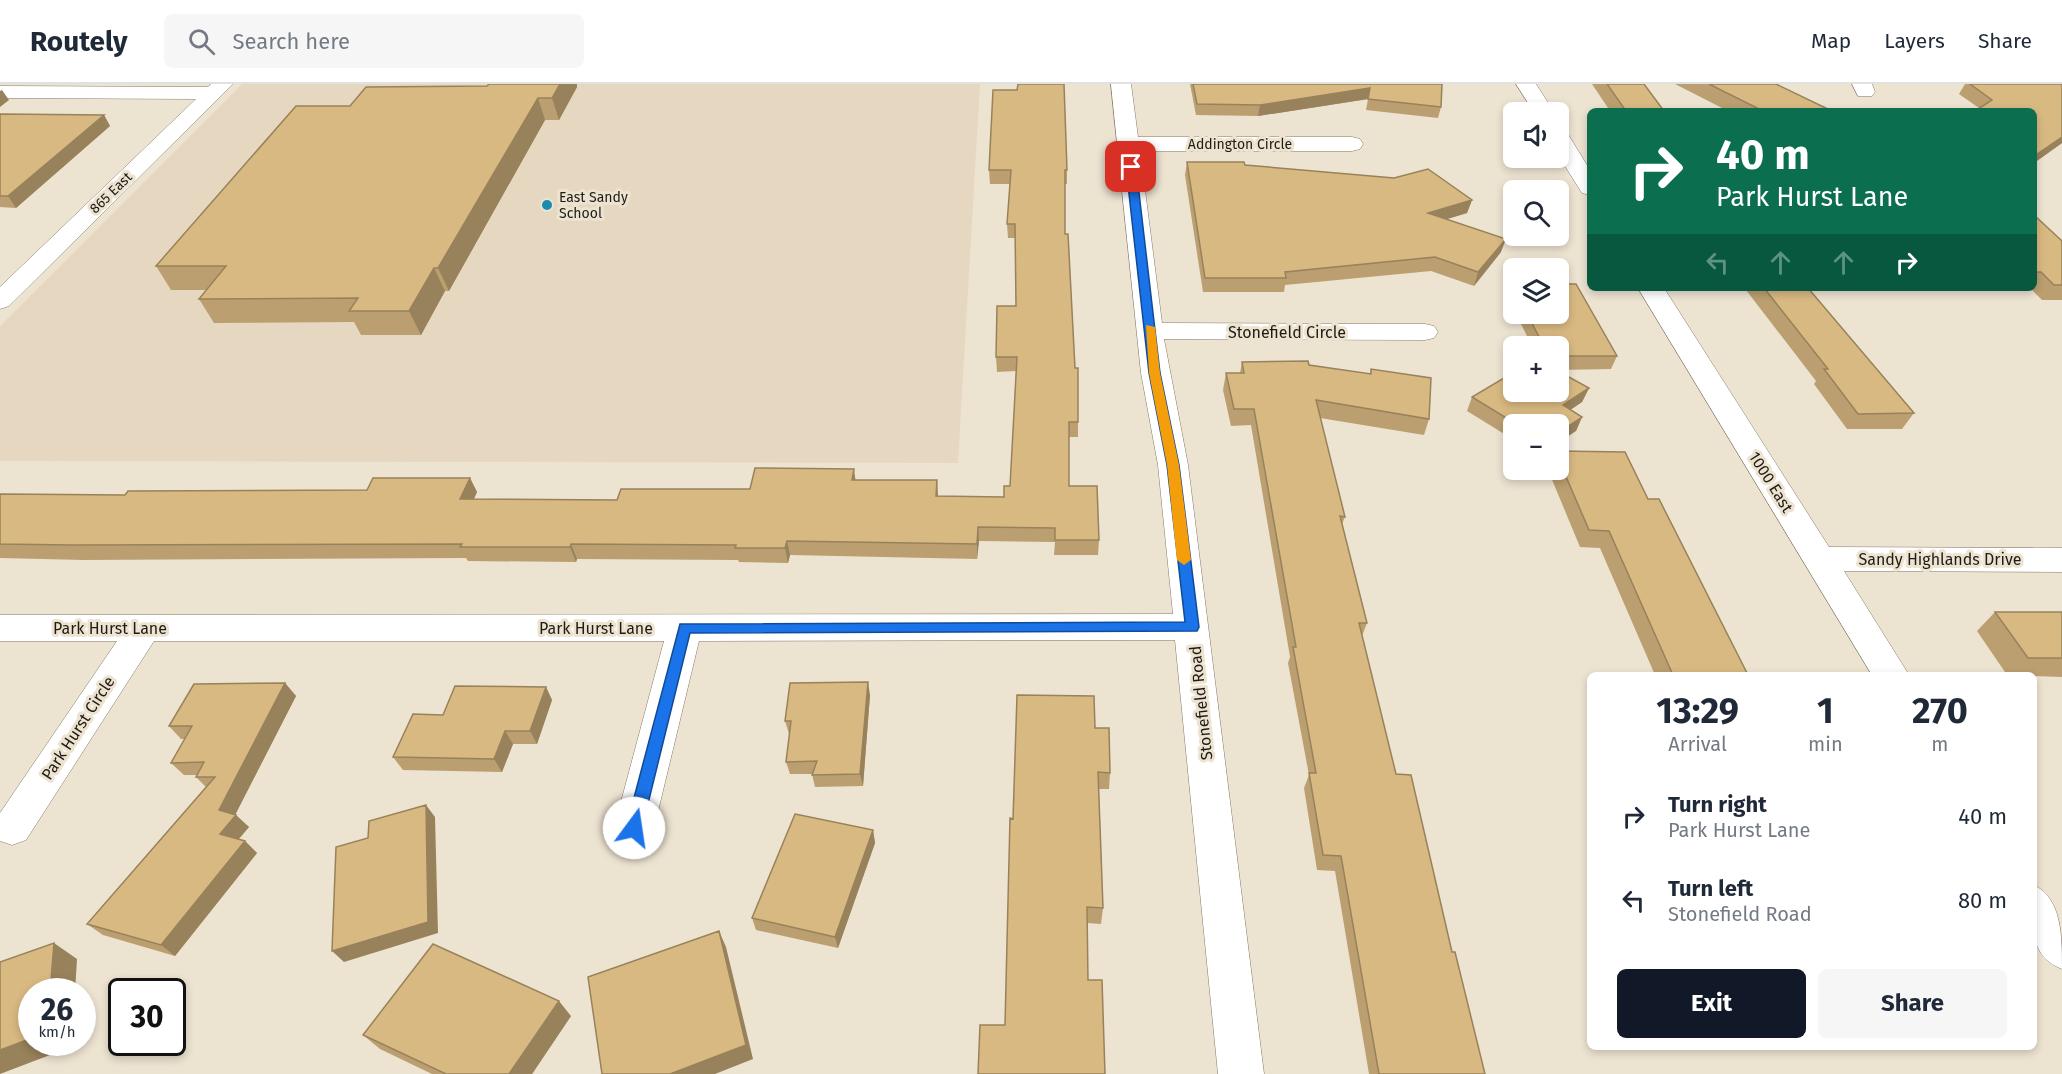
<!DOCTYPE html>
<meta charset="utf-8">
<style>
:root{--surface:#fff;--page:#f6f6f7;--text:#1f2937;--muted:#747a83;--line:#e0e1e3;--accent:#111827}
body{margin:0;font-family:"Fira Sans",sans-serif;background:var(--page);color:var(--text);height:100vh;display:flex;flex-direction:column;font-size:22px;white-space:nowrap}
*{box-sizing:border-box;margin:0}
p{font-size:20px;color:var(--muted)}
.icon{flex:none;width:33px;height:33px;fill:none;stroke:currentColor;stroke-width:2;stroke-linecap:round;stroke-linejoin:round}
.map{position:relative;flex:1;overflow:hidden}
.details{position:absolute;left:1587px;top:588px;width:450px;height:378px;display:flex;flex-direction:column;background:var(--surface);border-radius:9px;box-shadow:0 3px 9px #0003}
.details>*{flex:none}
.guide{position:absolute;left:1587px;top:24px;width:450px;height:183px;border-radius:9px;box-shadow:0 3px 9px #0003;background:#0b6e4f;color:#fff;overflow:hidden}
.controls{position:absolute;left:1503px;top:18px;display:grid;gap:12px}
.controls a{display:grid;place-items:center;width:66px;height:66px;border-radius:9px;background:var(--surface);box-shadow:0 3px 9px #0003;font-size:30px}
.speed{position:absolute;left:18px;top:894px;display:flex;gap:12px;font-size:30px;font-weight:700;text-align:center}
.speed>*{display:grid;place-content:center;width:78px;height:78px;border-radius:50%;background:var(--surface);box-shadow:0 3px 9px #0003;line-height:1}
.speed small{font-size:15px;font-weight:400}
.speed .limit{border:3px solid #111;border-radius:9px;background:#fff;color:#111}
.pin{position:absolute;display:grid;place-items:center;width:51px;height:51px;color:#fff;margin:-26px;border-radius:12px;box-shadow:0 3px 9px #0006}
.me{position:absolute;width:66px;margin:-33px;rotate:14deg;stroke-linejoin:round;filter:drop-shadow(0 0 4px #0008)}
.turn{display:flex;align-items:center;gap:21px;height:126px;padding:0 30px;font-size:27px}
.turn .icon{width:78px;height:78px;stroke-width:2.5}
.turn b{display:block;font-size:42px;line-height:51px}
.lanes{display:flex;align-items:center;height:57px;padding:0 30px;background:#0003;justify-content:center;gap:30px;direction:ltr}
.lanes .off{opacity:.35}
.eta{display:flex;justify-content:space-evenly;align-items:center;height:102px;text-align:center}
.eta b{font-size:36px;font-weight:700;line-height:42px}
.action{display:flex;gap:12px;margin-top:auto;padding:12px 30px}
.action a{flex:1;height:69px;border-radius:9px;background:var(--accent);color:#fff;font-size:24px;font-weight:700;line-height:69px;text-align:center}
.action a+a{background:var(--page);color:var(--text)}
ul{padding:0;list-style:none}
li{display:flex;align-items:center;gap:18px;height:84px;padding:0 30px}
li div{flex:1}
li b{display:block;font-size:22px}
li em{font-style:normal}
header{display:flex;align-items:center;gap:36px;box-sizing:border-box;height:84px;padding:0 30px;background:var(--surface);border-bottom:2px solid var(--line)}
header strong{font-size:28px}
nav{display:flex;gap:33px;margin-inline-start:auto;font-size:21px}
.search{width:420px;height:54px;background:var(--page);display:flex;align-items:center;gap:15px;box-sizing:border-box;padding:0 21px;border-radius:9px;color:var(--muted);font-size:22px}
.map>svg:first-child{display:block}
.built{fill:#e6d8c0}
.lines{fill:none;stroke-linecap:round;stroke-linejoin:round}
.minor-casing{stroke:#857b6c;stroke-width:1}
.minor{fill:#fff;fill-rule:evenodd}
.wall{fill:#bb9f70}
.shaded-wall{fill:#98825b}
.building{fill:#d9b982;stroke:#98825b;stroke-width:1.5}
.route{fill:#1a73e8;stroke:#114b97;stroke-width:1.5}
.slow{fill:#f59e0b}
.poi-dot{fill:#188db0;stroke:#ede3d1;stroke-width:2}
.labels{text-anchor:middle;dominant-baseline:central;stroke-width:6;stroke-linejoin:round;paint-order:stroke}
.far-street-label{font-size:14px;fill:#1f1c15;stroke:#ede3d1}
.far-poi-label{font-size:14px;fill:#1f1c15;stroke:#ede3d1;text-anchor:start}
.street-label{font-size:16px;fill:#1f1c15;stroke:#ede3d1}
</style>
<header>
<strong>Routely</strong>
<div class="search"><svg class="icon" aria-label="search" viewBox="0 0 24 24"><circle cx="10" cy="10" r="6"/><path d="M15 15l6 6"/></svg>Search here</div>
<nav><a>Map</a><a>Layers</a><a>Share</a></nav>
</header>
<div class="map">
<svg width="2062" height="990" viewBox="0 0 2062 990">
<rect width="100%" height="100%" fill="#ede3d1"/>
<!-- built -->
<path class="built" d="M 242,0 L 980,0 L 958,379 L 0,377 L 0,242 Z"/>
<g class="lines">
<defs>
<path id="minor" d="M 211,0 L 233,0 L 9,222 L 0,225 L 0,203 L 196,15 L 0,14 L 0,2 L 208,3 Z
M 1111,0 L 1131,0 L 1138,53 L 1352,53 L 1360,55 L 1363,60 L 1360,65 L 1352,67 L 1140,67 L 1162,239 L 1425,240 L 1434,242 L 1438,248 L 1434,254 L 1425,256 L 1164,255 L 1188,381 L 1264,990 L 1218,990 L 1175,556 L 699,557 L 654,744 L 648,756 L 634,761 L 620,756 L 614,744 L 664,557 L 154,557 L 26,756 L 12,761 L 0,757 L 0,729 L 117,557 L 0,557 L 0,531 L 1173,530 L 1158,381 L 1141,289 Z
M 1516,0 L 1536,0 L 1554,28 L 1534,28 Z
M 1852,0 L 1872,0 L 1875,8 L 1872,12 L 1858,12 Z
M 1558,46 L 1566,47 L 1590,86 L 1590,111 L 1582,109 L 1558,71 Z
M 1638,204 L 1664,204 L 1829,463 L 2062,464 L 2062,488 L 1844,487 L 1909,591 L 1872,591 Z
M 2034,801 C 2062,815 2062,852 2062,885 C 2025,871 2034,834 2034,801 Z"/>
</defs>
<!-- minor casing -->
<use href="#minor" class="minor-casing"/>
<!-- minor -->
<use href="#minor" class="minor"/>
</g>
<!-- wall -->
<path class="wall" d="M 489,0 L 577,0 L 577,3 L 559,36 L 545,36 L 449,207 L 445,207 L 421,251 L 361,251 L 354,238 L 214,239 L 199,215 L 207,206 L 171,206 L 156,182 L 350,22 L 487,2 Z
M 1190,0 L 1442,0 L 1441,23 L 1438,34 L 1366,26 L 1368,15 L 1258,32 L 1196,31 Z
M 1592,0 L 1644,0 L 1664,27 L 1610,27 Z
M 1675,0 L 1776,0 L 1832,27 L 1728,27 Z
M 1965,0 L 2062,0 L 2062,59 L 2034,79 L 2034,27 L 1979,24 L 1959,10 Z
M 0,30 L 104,31 L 110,42 L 16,124 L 0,123 Z
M 1187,78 L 1245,81 L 1472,116 L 1467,129 L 1447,135 L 1501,168 L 1474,202 L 1431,187 L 1285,201 L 1284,208 L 1203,208 L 1185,91 Z
M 989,86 L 1067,86 L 1067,100 L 1065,100 L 1065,150 L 1078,338 L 1078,353 L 1069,353 L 1069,402 L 1099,456 L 1098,471 L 1054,471 L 1055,458 L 979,457 L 977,475 L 790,471 L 788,479 L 739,478 L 738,476 L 577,475 L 576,478 L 468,477 L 466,474 L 84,476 L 0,474 L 0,410 L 125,411 L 367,406 L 470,394 L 477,408 L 474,415 L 617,416 L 856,396 L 938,412 L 1004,413 L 1010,402 L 1016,287 L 997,288 L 996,273 L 1016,222 L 1015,154 L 1008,154 L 1007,140 L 1010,100 L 990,100 Z
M 2034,131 L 2062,157 L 2062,216 L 2042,216 L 2030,204 L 2034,204 Z
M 1512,200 L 1514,200 L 1514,225 L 1508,213 Z
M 1739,204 L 1817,204 L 1816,205 L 1809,205 L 1914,329 L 1902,345 L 1847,345 L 1814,300 L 1816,297 L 1746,206 L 1741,206 Z
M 1516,230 L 1558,230 L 1617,272 L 1611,285 L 1558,286 L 1558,262 L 1532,262 Z
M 1242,278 L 1309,281 L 1370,290 L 1371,285 L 1429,335 L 1424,351 L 1320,334 L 1345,433 L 1342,440 L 1367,539 L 1362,552 L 1396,690 L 1452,868 L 1485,990 L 1369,990 L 1335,787 L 1317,786 L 1304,704 L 1309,691 L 1288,579 L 1290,573 L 1251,341 L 1231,342 L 1223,306 L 1226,289 L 1240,289 Z
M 1589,304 L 1582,318 L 1570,326 L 1582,333 L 1576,347 L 1558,340 L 1514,340 L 1514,356 L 1467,327 L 1472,313 Z
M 1558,367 L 1648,415 L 1748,591 L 1655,591 L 1600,464 L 1580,463 L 1548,386 L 1558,386 Z
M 1995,528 L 2062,528 L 2062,593 L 2034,592 L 2034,591 L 2007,591 L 1977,547 Z
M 285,599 L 296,612 L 235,731 L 249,743 L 238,755 L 245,757 L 257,769 L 175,872 L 103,851 L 87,840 L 206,703 L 196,693 L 197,691 L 184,691 L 171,679 L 185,655 L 181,655 L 169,642 Z
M 546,603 L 552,616 L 537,660 L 513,660 L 502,688 L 403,686 L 393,673 L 443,631 Z
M 870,611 L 863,702 L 815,703 L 812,690 L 790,690 L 786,678 L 790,650 L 789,650 L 785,637 Z
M 1095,644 L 1110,689 L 1109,705 L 1099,705 L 1103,824 L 1101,840 L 1087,839 L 1005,941 L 1013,735 Z
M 873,746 L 875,759 L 838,864 L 756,846 L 752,834 Z
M 571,932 L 532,990 L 432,990 L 380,965 L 363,951 Z
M 1694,963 L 1820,963 L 1816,966 L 1696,966 Z"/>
<!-- shaded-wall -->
<path class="shaded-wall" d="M 560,0 L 577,0 L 577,3 L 559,36 L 552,14 Z
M 1370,4 L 1368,15 L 1258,32 L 1260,21 Z
M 2,6 L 9,16 L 0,23 L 0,7 Z
M 538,14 L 545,36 L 449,207 L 438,184 Z
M 104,31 L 110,42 L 16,124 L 8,112 Z
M 2062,53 L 2062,59 L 2034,79 L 2034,75 L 2037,70 Z
M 1472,116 L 1467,129 L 1424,142 L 1428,129 Z
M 1506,155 L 1501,168 L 1474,202 L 1478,188 Z
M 434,184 L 445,207 L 421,251 L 409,227 Z
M 1589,304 L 1582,318 L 1557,335 L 1563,321 Z
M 1582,333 L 1576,347 L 1558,359 L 1558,349 Z
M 854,385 L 856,400 L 852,396 Z
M 470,394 L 477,408 L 467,430 L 460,415 Z
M 937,396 L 938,411 L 937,427 L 936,412 Z
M 978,443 L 979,457 L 977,475 L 977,460 Z
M 787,457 L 790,471 L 788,479 L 785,464 Z
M 571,460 L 577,475 L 576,478 L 570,463 Z
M 868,598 L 870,611 L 863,702 L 860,690 Z
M 285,599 L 296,612 L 233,735 L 236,731 L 249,743 L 233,762 L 220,750 L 219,726 Z
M 546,603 L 552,616 L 537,660 L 530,647 Z
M 505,647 L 513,660 L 502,688 L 494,675 Z
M 426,721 L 435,733 L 438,849 L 344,878 L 332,867 Z
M 873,746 L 875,759 L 838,864 L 835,853 Z
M 245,757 L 257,769 L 175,872 L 161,861 Z
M 719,847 L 726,863 L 753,975 L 715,990 L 670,990 Z
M 54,859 L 77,875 L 75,908 L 50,908 Z
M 559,917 L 571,932 L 532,990 L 509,990 Z
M 32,954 L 32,958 L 71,958 L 71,963 L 0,990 L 0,966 Z"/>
<!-- building -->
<path class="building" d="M 489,0 L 560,0 L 552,14 L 538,14 L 438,184 L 434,184 L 409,227 L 349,227 L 358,214 L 199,215 L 226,182 L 156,182 L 296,22 L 350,22 L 366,3 L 487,2 Z
M 1018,0 L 1064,0 L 1067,86 L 1065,86 L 1065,150 L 1068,150 L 1075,284 L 1078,284 L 1078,338 L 1069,338 L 1069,402 L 1097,402 L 1099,456 L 1055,456 L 1055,444 L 978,443 L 977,460 L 787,457 L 785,464 L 735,464 L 736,461 L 571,460 L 570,463 L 460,463 L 462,460 L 71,461 L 0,460 L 0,410 L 125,411 L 128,407 L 367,406 L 373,394 L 470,394 L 460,415 L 617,416 L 621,405 L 750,405 L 755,384 L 854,385 L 852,396 L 937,396 L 936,412 L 1004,413 L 1004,402 L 1010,402 L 1017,273 L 996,273 L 997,222 L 1016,222 L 1015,140 L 1007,140 L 1011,86 L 989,86 L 993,6 L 1017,6 Z
M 1193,0 L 1442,0 L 1441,23 L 1368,15 L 1370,4 L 1260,21 L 1197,20 Z
M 1607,0 L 1644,0 L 1664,27 L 1626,27 Z
M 1709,0 L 1776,0 L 1832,27 L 1763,27 Z
M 1970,0 L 2062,0 L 2062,53 L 2037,70 L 2034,69 L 2034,27 L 1975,27 L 1992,16 Z
M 0,30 L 104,31 L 8,112 L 0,112 Z
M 1187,78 L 1244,78 L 1245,81 L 1394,94 L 1428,85 L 1472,116 L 1428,129 L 1506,155 L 1478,188 L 1435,173 L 1285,188 L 1286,194 L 1205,194 Z
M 2034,131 L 2062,157 L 2062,201 L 2054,201 L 2041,188 L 2035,188 L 2034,187 Z
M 1558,200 L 1576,200 L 1617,272 L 1558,272 L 1558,262 L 1544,262 L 1527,230 L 1558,230 Z
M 1764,204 L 1808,204 L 1914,329 L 1858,330 L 1824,285 L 1828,285 Z
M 1308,277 L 1309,281 L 1371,290 L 1371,285 L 1431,294 L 1429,335 L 1316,316 L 1345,433 L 1340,432 L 1367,539 L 1359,539 L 1396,690 L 1411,691 L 1452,868 L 1455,868 L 1485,990 L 1379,990 L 1341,772 L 1323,771 L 1309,689 L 1316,689 L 1293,563 L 1296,563 L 1254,325 L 1234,325 L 1226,289 L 1244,289 L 1242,278 Z
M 1558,287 L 1589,304 L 1563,321 L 1582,333 L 1558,349 L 1558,340 L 1516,340 L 1472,313 L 1514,288 L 1514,308 L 1558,308 Z
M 1558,367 L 1625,368 L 1648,415 L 1659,415 L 1748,591 L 1673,591 L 1609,447 L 1589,446 L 1558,374 Z
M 1995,528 L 2062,528 L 2062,574 L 2028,574 Z
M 868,598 L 860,690 L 812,691 L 817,677 L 786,678 L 791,637 L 785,637 L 790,599 Z
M 285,599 L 219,726 L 236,731 L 220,750 L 245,757 L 161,861 L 87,840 L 215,693 L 196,693 L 204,678 L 171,679 L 192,642 L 169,642 L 194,600 Z
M 455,602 L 546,603 L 530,647 L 505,647 L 494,675 L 393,673 L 413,630 L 443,631 Z
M 1017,611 L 1094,612 L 1095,644 L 1109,644 L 1110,689 L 1098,688 L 1103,824 L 1087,823 L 1088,896 L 1102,896 L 1105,990 L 978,990 L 980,941 L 1005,941 L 1010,734 L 1013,735 Z
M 426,721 L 428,838 L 332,867 L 336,763 L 368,754 L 369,737 Z
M 795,730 L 873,746 L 835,853 L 752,834 Z
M 719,847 L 746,961 L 670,990 L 602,990 L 588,893 Z
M 54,859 L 50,908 L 32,908 L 32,954 L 0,966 L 0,878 Z
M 433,860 L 559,917 L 509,990 L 446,990 L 363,951 Z"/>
<!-- route -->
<path class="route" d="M 1131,81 L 1136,83 L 1160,289 L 1179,381 L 1199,543 L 1197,547 L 690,549 L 642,744 L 640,749 L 634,751 L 628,749 L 626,744 L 680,540 L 1185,538 L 1167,381 L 1149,289 L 1126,83 Z"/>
<!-- slow -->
<path class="slow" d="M 1146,241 L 1155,243 L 1160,289 L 1179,381 L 1191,476 L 1184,481 L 1177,476 L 1167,381 L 1149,289 Z"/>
<!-- markers -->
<circle class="poi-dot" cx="547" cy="121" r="6"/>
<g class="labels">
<!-- far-street labels -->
<g class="far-street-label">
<text x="1240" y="60">Addington Circle</text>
<text transform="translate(111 109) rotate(-44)">865 East</text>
</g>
<!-- far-poi labels -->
<g class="far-poi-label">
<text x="559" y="113">East Sandy<tspan x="559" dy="16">School</tspan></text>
</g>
<!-- street labels -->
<g class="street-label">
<text x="1287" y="248">Stonefield Circle</text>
<text transform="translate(1771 398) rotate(58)">1000 East</text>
<text x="1940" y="475">Sandy Highlands Drive</text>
<text x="110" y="544">Park Hurst Lane</text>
<text x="596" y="544">Park Hurst Lane</text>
<text transform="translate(1201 619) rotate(-96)">Stonefield Road</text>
<text transform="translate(78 644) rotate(-57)">Park Hurst Circle</text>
</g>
</g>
</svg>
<div class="controls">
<a><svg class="icon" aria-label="sound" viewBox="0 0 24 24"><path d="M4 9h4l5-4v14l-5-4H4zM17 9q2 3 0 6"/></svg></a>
<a><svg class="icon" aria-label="search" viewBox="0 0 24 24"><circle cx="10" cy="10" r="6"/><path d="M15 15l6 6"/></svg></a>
<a><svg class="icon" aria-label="layers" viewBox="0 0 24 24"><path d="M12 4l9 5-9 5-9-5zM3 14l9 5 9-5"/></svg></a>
<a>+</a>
<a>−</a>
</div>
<div class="speed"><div>26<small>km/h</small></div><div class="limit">30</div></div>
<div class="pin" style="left:1131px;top:83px;background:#d93025"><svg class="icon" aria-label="arrive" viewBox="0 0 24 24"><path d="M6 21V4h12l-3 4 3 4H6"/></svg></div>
<svg class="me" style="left:634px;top:744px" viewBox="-20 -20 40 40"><circle r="19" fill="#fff"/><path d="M0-13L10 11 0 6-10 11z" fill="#1a73e8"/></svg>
<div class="guide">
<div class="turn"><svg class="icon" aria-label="right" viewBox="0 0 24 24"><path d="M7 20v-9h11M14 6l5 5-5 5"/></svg><div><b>40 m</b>Park Hurst Lane</div></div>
<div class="lanes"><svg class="icon off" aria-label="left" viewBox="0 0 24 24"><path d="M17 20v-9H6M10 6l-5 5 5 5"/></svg><svg class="icon off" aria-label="ahead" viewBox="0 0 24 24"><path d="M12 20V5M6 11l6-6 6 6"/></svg><svg class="icon off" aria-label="ahead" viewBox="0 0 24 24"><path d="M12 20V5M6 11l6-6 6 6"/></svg><svg class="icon" aria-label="right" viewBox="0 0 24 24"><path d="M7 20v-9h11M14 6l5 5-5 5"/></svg></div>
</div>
<section class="details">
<div class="eta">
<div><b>13:29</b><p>Arrival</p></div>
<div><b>1</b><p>min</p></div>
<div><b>270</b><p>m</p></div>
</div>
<ul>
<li><svg class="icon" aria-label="right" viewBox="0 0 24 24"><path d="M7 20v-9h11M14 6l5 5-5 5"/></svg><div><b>Turn right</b><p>Park Hurst Lane</p></div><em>40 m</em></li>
<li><svg class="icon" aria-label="left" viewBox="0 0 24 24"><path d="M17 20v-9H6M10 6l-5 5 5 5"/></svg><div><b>Turn left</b><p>Stonefield Road</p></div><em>80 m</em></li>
</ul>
<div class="action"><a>Exit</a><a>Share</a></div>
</section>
</div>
